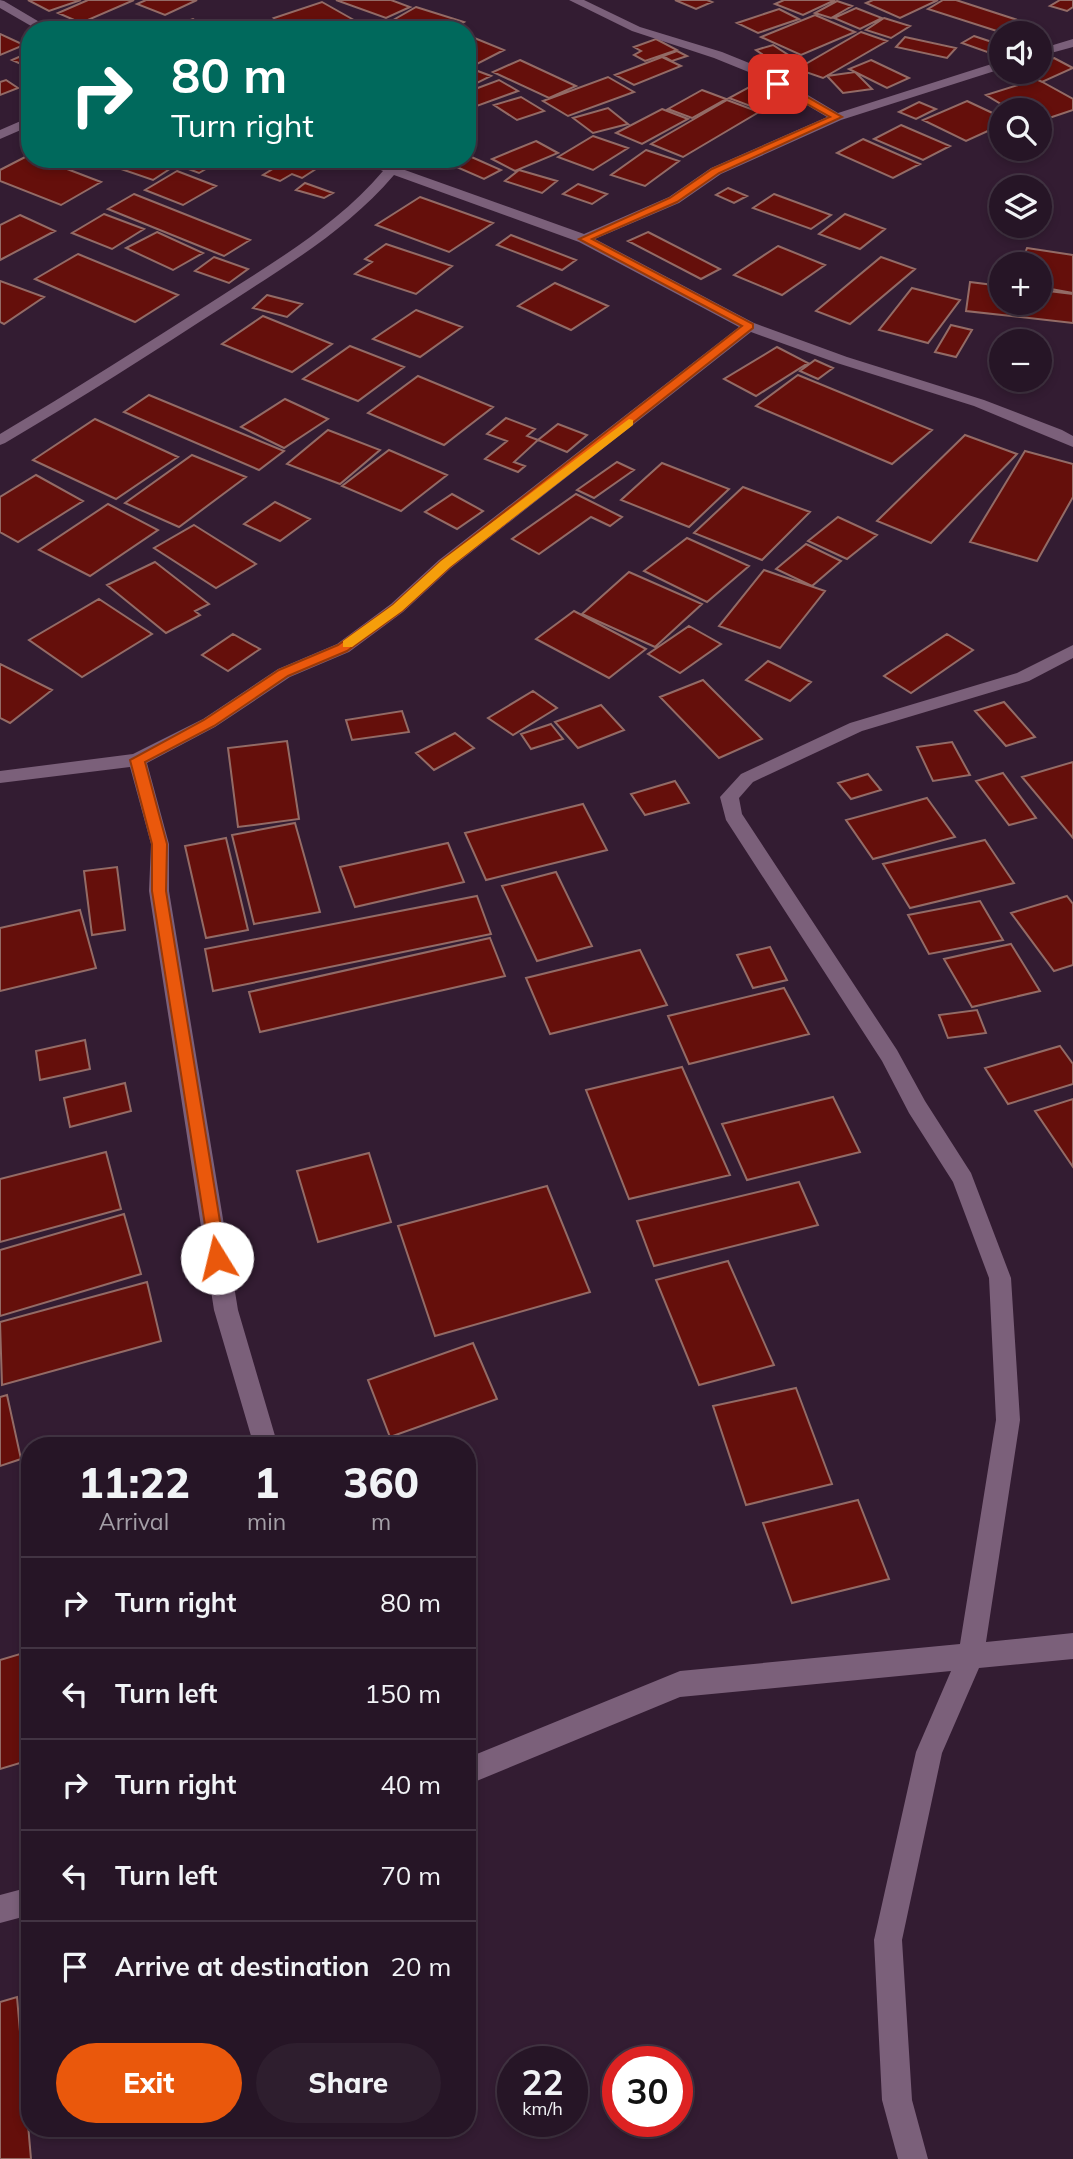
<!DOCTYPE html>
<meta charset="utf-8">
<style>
:root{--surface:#261526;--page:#2e1e2e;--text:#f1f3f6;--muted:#a49fa7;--line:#423443;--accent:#ea580c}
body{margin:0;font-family:Mulish,sans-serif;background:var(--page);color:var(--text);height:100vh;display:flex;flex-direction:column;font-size:26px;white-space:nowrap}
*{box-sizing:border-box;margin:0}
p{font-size:23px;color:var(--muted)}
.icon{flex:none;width:38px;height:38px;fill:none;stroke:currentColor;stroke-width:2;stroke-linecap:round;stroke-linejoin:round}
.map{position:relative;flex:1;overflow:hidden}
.sheet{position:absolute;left:21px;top:1437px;width:455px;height:700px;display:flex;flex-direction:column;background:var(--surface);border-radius:28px;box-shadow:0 4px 10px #0003,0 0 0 2px var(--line)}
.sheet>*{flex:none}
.hud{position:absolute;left:21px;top:21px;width:455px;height:147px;border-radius:28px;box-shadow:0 4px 10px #0003,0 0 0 2px var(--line);background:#00695c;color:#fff;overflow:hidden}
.controls{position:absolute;left:989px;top:21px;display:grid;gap:14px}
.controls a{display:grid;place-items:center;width:63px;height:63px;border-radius:50%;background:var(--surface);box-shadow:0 4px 10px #0003,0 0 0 2px var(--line);font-size:35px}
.speed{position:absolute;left:497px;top:2046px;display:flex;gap:14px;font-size:35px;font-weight:700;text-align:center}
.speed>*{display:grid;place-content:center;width:91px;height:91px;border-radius:50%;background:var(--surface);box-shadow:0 4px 10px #0003,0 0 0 2px var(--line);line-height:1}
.speed small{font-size:18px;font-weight:400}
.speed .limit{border:10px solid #d22;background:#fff;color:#111}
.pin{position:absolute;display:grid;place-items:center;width:60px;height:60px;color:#fff;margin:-30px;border-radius:14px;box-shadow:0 4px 10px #0006}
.me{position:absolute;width:77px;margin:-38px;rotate:351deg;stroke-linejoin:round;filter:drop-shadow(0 0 5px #0008)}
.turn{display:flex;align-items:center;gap:24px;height:147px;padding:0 35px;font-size:32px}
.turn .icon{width:91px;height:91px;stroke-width:2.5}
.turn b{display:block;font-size:49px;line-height:60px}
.eta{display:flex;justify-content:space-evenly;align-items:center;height:119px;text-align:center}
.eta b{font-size:42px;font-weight:800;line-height:49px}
.primary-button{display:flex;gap:14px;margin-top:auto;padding:14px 35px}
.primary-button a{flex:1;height:80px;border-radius:42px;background:var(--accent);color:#fff;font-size:28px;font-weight:800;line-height:80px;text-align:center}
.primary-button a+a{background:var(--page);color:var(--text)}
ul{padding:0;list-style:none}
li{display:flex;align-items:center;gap:21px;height:91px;padding:0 35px;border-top:2px solid var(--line)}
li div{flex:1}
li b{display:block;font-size:26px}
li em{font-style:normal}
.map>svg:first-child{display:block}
.building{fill:#650f0b;stroke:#936b66;stroke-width:2}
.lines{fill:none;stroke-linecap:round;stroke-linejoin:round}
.minor{fill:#7b607a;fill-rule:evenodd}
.route{fill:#ea580c;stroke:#983908;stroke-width:2}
.slow{fill:#f59e0b}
</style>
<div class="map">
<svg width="1073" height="2159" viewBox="0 0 1073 2159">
<rect width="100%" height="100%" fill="#331c32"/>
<!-- building -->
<path class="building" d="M 28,0 L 81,0 L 49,11 Z
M 88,0 L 134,0 L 81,23 L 58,13 Z
M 146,0 L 197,0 L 165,15 L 137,4 Z
M 336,0 L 391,0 L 410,7 L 386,18 Z
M 675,0 L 707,0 L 712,2 L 696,9 Z
M 784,0 L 835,0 L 803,15 L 775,4 Z
M 873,0 L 938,0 L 900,18 L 866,3 Z
M 943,0 L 956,0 L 1036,26 L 1025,33 L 1003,33 L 928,9 Z
M 1060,0 L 1073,0 L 1073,7 L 1067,11 L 1050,6 Z
M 837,1 L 852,6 L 831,18 L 815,13 Z
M 322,2 L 368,28 L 294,30 L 274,18 Z
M 416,7 L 464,22 L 451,30 L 408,30 L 388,23 Z
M 856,8 L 882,18 L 860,29 L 834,18 Z
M 779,9 L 799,19 L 758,33 L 737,23 Z
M 815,15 L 855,32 L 801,55 L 761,37 Z
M 884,18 L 910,26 L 891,38 L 866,30 Z
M 193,19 L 210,30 L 161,30 Z
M 861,32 L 887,41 L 823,78 L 797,69 Z
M 0,34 L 24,45 L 0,55 Z
M 467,35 L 504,50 L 475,65 L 467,62 Z
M 974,36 L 1001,45 L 1001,47 L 990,53 L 962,43 Z
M 905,37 L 956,48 L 947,58 L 896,47 Z
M 656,39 L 677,50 L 645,61 L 634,55 L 641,51 L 634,47 Z
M 773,45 L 793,58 L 775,63 L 756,50 Z
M 677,51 L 687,56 L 672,61 L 663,56 Z
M 30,52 L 30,68 L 12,60 Z
M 662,57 L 681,66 L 634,85 L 615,75 Z
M 1054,58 L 1073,68 L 1042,82 L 1021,72 L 1040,72 L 1040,64 Z
M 520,60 L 576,86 L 549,98 L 493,72 Z
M 871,60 L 909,78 L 887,88 L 849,69 Z
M 467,67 L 491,76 L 467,88 Z
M 855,72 L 872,89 L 843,93 L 827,76 Z
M 608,77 L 634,92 L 568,116 L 543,101 Z
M 1037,79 L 1073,99 L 1073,110 L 1040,121 L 1040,110 L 1011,110 L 986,95 Z
M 6,80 L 18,88 L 0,95 L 0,82 Z
M 499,80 L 518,91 L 474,107 L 467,103 L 467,92 Z
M 753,85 L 788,98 L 764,111 L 729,98 Z
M 702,90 L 726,99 L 692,118 L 668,109 Z
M 521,97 L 544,111 L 517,120 L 494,105 Z
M 727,100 L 759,112 L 683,157 L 651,144 Z
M 967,101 L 1001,117 L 1001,125 L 966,141 L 923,120 Z
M 919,102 L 936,109 L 916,119 L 899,112 Z
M 608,108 L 628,124 L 593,133 L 573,118 Z
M 662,109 L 688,119 L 642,144 L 616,133 Z
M 901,125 L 950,146 L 923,160 L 874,139 Z
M 593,136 L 628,148 L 593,170 L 558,157 Z
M 863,139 L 920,164 L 893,178 L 837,153 Z
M 536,141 L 558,153 L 515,171 L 492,159 Z
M 646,150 L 679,161 L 645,186 L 611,175 Z
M 29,155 L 30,159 L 41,159 L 101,182 L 61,205 L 0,181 L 0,170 Z
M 467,155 L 501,170 L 484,179 L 443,161 L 467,159 Z
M 132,159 L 185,159 L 153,180 L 118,168 Z
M 196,159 L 223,159 L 199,173 L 183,167 Z
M 289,159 L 297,159 L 319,167 L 302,178 L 292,174 L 280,181 L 263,175 Z
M 519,170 L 557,181 L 542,193 L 505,181 Z
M 177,171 L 216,186 L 183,205 L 145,190 Z
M 305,183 L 333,193 L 324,198 L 296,190 Z
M 578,184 L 607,194 L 592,204 L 563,194 Z
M 728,188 L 747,196 L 734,203 L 716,195 Z
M 134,194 L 250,240 L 224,256 L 108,209 Z
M 774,194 L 831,215 L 811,229 L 753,208 Z
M 420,197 L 493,223 L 449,252 L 376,225 Z
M 104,214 L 144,229 L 112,249 L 72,233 Z
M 845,214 L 885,229 L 860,249 L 819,234 Z
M 20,215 L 55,231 L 0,260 L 0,225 Z
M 157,232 L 203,253 L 173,270 L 126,248 Z
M 648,232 L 720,269 L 701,279 L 628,241 Z
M 511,235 L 576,260 L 562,270 L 497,245 Z
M 386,244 L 452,266 L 416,294 L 355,274 L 372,262 L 365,259 Z
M 778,246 L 825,265 L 782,295 L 734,275 Z
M 1027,248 L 1073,255 L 1073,293 L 1040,287 L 1040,264 L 1021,264 Z
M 78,254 L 178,295 L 135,322 L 35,279 Z
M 214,257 L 248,269 L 229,283 L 195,271 Z
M 881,257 L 915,269 L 850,324 L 816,311 Z
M 0,281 L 44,297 L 4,324 L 0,322 Z
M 970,282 L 1001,286 L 1001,303 L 1040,303 L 1040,290 L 1073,294 L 1073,323 L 966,311 Z
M 555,283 L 608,306 L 571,330 L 518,306 Z
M 912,288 L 960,300 L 928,343 L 879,330 Z
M 267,295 L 302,304 L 287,317 L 253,308 Z
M 416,310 L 462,327 L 420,357 L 373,339 Z
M 263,316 L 332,344 L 292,372 L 222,344 Z
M 951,325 L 972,330 L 956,357 L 935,352 Z
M 350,346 L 404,367 L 358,401 L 303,379 Z
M 777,347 L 808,363 L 756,396 L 724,379 Z
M 815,360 L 833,368 L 818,379 L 800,371 Z
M 798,375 L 932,430 L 892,464 L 756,406 Z
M 418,376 L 493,407 L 444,445 L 368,413 Z
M 149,395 L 284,451 L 259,470 L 124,412 Z
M 285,399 L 328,419 L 284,448 L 241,427 Z
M 506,418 L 535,429 L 527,436 L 538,440 L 514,462 L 525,466 L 518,472 L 485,459 L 507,441 L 487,434 Z
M 95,419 L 178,457 L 116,499 L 33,460 Z
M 558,424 L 587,435 L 567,452 L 538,440 Z
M 328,430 L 380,450 L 340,484 L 287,464 Z
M 965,435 L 1017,454 L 931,543 L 877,521 Z
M 389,450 L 447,475 L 401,511 L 342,486 Z
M 1025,451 L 1073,464 L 1073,497 L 1037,561 L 970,542 Z
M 192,455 L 246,477 L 179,527 L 125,503 Z
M 617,462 L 634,470 L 594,498 L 577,490 Z
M 662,463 L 729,489 L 689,527 L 621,500 Z
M 36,475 L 83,501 L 18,542 L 0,532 L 0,497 Z
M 743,487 L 810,512 L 762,560 L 694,533 Z
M 452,494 L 483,511 L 457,529 L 425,512 Z
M 576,494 L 622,517 L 610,526 L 591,517 L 539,554 L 512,539 Z
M 275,502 L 310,519 L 280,541 L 244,524 Z
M 108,504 L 158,530 L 90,576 L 39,550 Z
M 838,517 L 877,535 L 847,559 L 808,541 Z
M 194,525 L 256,564 L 216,588 L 154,548 Z
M 687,538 L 749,566 L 707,602 L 644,571 Z
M 806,544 L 841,561 L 812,586 L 776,569 Z
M 155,562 L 209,604 L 195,611 L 200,615 L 166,633 L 107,585 Z
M 764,570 L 825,591 L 780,648 L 719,626 Z
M 629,572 L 702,604 L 655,647 L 582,614 Z
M 99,599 L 152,634 L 82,677 L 29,640 Z
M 574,611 L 646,649 L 609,678 L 536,639 Z
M 689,626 L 721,644 L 680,673 L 648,654 Z
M 233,634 L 260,649 L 228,671 L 202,655 Z
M 947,634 L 973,650 L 911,693 L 884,676 Z
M 768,661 L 811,682 L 790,701 L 746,680 Z
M 0,664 L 52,690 L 10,723 L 0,718 Z
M 703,680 L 762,739 L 719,758 L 660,697 Z
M 533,691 L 557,708 L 513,735 L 488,718 Z
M 1004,702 L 1035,737 L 1006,746 L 975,711 Z
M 601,705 L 624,730 L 578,748 L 555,722 Z
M 402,711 L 409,732 L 352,740 L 346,720 Z
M 551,724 L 563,739 L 531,749 L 521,734 Z
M 455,733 L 474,748 L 434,770 L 416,753 Z
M 287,741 L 299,819 L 238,827 L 228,748 Z
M 952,742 L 970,775 L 933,781 L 917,747 Z
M 1073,762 L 1073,838 L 1022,777 Z
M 1003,773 L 1036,818 L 1009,825 L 976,781 Z
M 868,774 L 881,790 L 851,799 L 838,783 Z
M 675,781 L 689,803 L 645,815 L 631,794 Z
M 927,798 L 955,837 L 873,859 L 846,820 Z
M 583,804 L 607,850 L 486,880 L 465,833 Z
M 295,823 L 320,912 L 254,924 L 232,835 Z
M 226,838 L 248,930 L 206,938 L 185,846 Z
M 985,840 L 1014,883 L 910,908 L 883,864 Z
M 448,843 L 464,882 L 355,907 L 340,867 Z
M 117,867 L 125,930 L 92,935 L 84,871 Z
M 556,872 L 592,946 L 537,961 L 502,886 Z
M 477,896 L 491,934 L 213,991 L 205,949 Z
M 1067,896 L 1073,904 L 1073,965 L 1054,971 L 1011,913 Z
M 980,901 L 1003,940 L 929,954 L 908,915 Z
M 80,910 L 96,968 L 0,991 L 0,928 Z
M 490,938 L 505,976 L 260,1032 L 249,992 Z
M 1011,944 L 1040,991 L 972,1007 L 944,959 Z
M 770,947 L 787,980 L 753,988 L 737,955 Z
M 640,950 L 667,1005 L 550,1034 L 526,978 Z
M 784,988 L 809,1034 L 689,1064 L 668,1016 Z
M 977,1010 L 986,1033 L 948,1038 L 939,1015 Z
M 85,1040 L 90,1069 L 40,1080 L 36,1051 Z
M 1060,1046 L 1073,1064 L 1073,1084 L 1008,1104 L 985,1068 Z
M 682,1067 L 730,1175 L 629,1199 L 586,1090 Z
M 125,1083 L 131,1111 L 70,1127 L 64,1098 Z
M 833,1097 L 860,1152 L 747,1180 L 722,1124 Z
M 1073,1099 L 1073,1167 L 1035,1111 Z
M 106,1152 L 121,1209 L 0,1242 L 0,1179 Z
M 369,1153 L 391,1222 L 318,1242 L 297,1171 Z
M 799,1182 L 818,1225 L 654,1266 L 637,1221 Z
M 547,1186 L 590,1292 L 435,1336 L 398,1226 Z
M 124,1214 L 141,1274 L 0,1316 L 0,1250 Z
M 728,1261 L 774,1365 L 699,1385 L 656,1280 Z
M 147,1282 L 161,1341 L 2,1385 L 0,1322 Z
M 473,1343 L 497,1399 L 390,1437 L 368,1380 Z
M 796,1388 L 832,1484 L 746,1505 L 713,1406 Z
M 7,1395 L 21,1459 L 0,1466 L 0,1397 Z
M 858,1500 L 889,1579 L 792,1603 L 763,1523 Z
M 30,1651 L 30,1760 L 0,1769 L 0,1660 Z
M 17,1997 L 31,2159 L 0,2159 L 0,2002 Z"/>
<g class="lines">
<!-- minor -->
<path class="minor" d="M 0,0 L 4,1 L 53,30 L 38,30 L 0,8 Z
M 569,0 L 584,0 L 640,27 L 722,52 L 764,69 L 838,113 L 1001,61 L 1001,69 L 841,120 L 721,174 L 679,203 L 595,239 L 754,323 L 847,357 L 984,400 L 1062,430 L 1073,436 L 1073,447 L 974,406 L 837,363 L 751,332 L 451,568 L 403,612 L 349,652 L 290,677 L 215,727 L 147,763 L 169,844 L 169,891 L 238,1310 L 278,1446 L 254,1446 L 214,1310 L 149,891 L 151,844 L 130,767 L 0,783 L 0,771 L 133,754 L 203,719 L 278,669 L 337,644 L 391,604 L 439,560 L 739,327 L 579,242 L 394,175 C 346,231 287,265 226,305 C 153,352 80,399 5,443 L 0,445 L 0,434 C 74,390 146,344 218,298 C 277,260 337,225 383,171 L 355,159 L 374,159 L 584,234 L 669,197 L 711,168 L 827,117 L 756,75 L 714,58 L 632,31 Z
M 1073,39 L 1073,47 L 1040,56 L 1040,49 Z
M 30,117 L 30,126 L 0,139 L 0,130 Z
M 1073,645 L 1073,658 L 1029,681 L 862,731 L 753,782 L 739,798 L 742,814 L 897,1050 L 925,1101 L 971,1173 L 1011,1278 L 1020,1420 L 986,1642 L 1073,1633 L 1073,1659 L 979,1668 L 942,1753 L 902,1940 L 912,2100 L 928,2159 L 898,2159 L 882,2100 L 874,1940 L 916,1752 L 951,1671 L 680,1697 L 467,1785 L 467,1758 L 680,1671 L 960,1644 L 996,1420 L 989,1278 L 953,1182 L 909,1113 L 882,1061 L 726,820 L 720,797 L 741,774 L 850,723 L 1017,673 Z
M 30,1887 L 30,1915 L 0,1923 L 0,1895 Z"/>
</g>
<!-- route -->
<path class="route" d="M 775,82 L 781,82 L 842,117 L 719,173 L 677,202 L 592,239 L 753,324 L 753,328 L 450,567 L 402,611 L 347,651 L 288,676 L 214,726 L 145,762 L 167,844 L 166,891 L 226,1258 L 223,1263 L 217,1265 L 211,1263 L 152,891 L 152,844 L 130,760 L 204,720 L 279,670 L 338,645 L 393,605 L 441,561 L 742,326 L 579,239 L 670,198 L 712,169 L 830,117 L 775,86 Z"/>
<!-- slow -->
<path class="slow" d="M 629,419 L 633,420 L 633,425 L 450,567 L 402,611 L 352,647 L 343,647 L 343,641 L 393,605 L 441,561 Z"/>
</svg>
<div class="controls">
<a><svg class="icon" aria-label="sound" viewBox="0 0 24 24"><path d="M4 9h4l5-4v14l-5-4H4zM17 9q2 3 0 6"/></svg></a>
<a><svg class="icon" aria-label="search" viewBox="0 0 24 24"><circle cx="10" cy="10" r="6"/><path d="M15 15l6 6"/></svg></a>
<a><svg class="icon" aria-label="layers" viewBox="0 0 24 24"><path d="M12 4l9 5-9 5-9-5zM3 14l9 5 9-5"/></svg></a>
<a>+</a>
<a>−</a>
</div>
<div class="speed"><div>22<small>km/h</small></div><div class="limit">30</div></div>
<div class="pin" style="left:778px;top:84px;background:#d93025"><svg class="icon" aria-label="arrive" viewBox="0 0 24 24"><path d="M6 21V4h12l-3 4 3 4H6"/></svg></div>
<svg class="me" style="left:217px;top:1258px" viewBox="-20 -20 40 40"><circle r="19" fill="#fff"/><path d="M0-13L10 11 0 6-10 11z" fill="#ea580c"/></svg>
<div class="hud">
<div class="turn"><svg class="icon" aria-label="right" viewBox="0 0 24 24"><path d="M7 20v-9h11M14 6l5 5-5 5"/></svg><div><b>80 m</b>Turn right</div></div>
</div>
<section class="sheet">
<div class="eta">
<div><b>11:22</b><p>Arrival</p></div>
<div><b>1</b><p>min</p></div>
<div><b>360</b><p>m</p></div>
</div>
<ul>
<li><svg class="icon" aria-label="right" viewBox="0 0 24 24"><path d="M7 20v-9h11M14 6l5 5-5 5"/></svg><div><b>Turn right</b></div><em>80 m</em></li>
<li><svg class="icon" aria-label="left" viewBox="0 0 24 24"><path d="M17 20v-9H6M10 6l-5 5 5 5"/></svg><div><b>Turn left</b></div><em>150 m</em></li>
<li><svg class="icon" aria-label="right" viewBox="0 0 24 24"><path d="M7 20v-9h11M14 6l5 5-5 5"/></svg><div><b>Turn right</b></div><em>40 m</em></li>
<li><svg class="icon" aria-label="left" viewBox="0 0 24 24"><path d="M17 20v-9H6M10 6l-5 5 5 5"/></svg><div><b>Turn left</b></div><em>70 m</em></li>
<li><svg class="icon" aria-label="arrive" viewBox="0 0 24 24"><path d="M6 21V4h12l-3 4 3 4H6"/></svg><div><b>Arrive at destination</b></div><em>20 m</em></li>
</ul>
<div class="primary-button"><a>Exit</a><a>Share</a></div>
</section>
</div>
